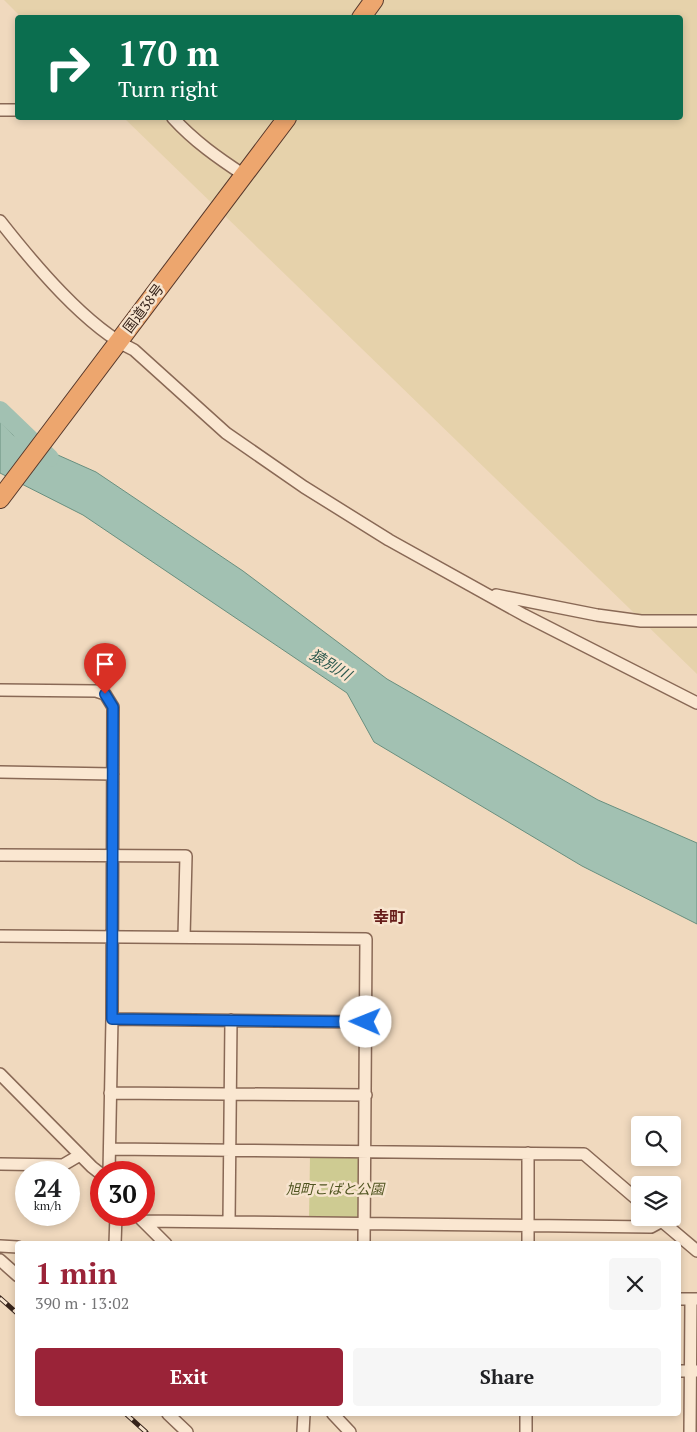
<!DOCTYPE html>
<meta charset="utf-8">
<style>
:root{--surface:#fff;--page:#f6f6f6;--text:#202124;--muted:#757577;--accent:#9a2338}
body{margin:0;font-family:"PT Serif","Noto Sans JP",serif;background:var(--page);color:var(--text);height:100vh;display:flex;flex-direction:column;font-size:19px;white-space:nowrap}
*{box-sizing:border-box;margin:0}
p{font-size:16px;color:var(--muted)}
.icon{flex:none;width:28px;height:28px;fill:none;stroke:currentColor;stroke-width:2;stroke-linecap:round;stroke-linejoin:round}
.map{position:relative;flex:1;overflow:hidden}
.side{position:absolute;left:15px;top:1241px;width:666px;height:175px;display:flex;flex-direction:column;background:var(--surface);border-radius:5px;box-shadow:0 2px 8px #0003}
.side>*{flex:none}
.hud{position:absolute;left:15px;top:15px;width:668px;height:105px;border-radius:5px;box-shadow:0 2px 8px #0003;background:#0b6e4f;color:#fff;overflow:hidden}
.tools{position:absolute;left:631px;top:1116px;display:grid;gap:10px}
.tools a{display:grid;place-items:center;width:50px;height:50px;border-radius:5px;background:var(--surface);box-shadow:0 2px 8px #0003;font-size:25px}
.speed{position:absolute;left:15px;top:1161px;display:flex;gap:10px;font-size:25px;font-weight:700;text-align:center}
.speed>*{display:grid;place-content:center;width:65px;height:65px;border-radius:50%;background:var(--surface);box-shadow:0 2px 8px #0003;line-height:1}
.speed small{font-size:12px;font-weight:400}
.speed .limit{border:8px solid #d22;background:#fff;color:#111}
.pin{position:absolute;display:grid;place-items:center;width:42px;height:42px;color:#fff;margin:-51px -21px;border-radius:50% 50% 50% 0;rotate:-45deg;box-shadow:0 0 5px #0007}
.pin .icon{rotate:45deg}
.me{position:absolute;width:55px;margin:-28px;rotate:271deg;stroke-linejoin:round;filter:drop-shadow(0 0 4px #0008)}
.turn{display:flex;align-items:center;gap:18px;height:105px;padding:0 20px;font-size:22px}
.turn .icon{width:65px;height:65px;stroke-width:2.5}
.turn b{display:block;font-size:35px;line-height:42px}
.round{display:grid;place-items:center;flex:none;width:52px;height:52px;border-radius:5px;background:var(--page)}
.headline{display:flex;align-items:center;justify-content:space-between;height:85px;padding:0 20px}
h1{font-size:30px;font-weight:800;line-height:38px;color:var(--accent)}
.action{display:flex;gap:10px;margin-top:auto;padding:10px 20px}
.action a{flex:1;height:58px;border-radius:5px;background:var(--accent);color:#fff;font-size:20px;font-weight:800;line-height:58px;text-align:center}
.action a+a{background:var(--page);color:var(--text)}
.map>svg:first-child{display:block}
.farmland{fill:#e6d2ab}
.green{fill:#cecb92}
.water{fill:#a2c1b2;stroke:#698f7f}
.lines{fill:none;stroke-linecap:round;stroke-linejoin:round}
.river{stroke:#a2c1b2;stroke-width:18}
.minor-casing{stroke:#896956;stroke-width:14}
.trunk-casing{stroke:#56382b;stroke-width:20}
.minor{stroke:#fae7d1;stroke-width:11}
.trunk{stroke:#eda66e;stroke-width:18}
.rail-casing{stroke:#37241b;stroke-width:5}
.rail{stroke:#f7e4ce;stroke-width:3;stroke-dasharray:9;stroke-linecap:butt}
.route-casing{stroke:#114b97;stroke-width:12}
.route{stroke:#1a73e8;stroke-width:9}
.labels{text-anchor:middle;dominant-baseline:central;stroke-width:5;stroke-linejoin:round;paint-order:stroke}
.street-label{font-size:14px;fill:#37241b;stroke:#f7e4ce}
.park-label{font-size:14px;font-style:italic;fill:#505521;stroke:#f7e4ce}
.water-label{font-size:15px;font-style:italic;fill:#2a584d;stroke:#f7e4ce}
.quarter-label{font-size:16px;font-weight:bold;fill:#661c19;stroke:#f7e4ce}
</style>
<div class="map">
<svg width="697" height="1432" viewBox="0 0 697 1432">
<rect width="100%" height="100%" fill="#f0d9be"/>
<!-- farmland -->
<path class="farmland" d="M 4,0 L 697,0 L 697,674 L 124,118 L 680,118 L 680,18 L 22,18 Z"/>
<!-- green -->
<path class="green" d="M 310,1157 L 361,1158 L 360,1220 L 309,1219 Z"/>
<!-- water -->
<path class="water" d="M 0,421 L 13,435 L 96,472 L 243,571 L 387,679 L 598,800 L 697,843 L 697,924 L 582,866 L 374,742 L 347,693 L 83,515 L 0,473 Z"/>
<g class="lines">
<!-- river -->
<path class="river" d="M 0,410 L 50,458"/>
<defs>
<path id="minor" d="M 0,110 L 18,110
M 173,118 C 194,141 218,158 244,175
M 0,221 C 33,263 86,327 134,350 L 226,433 L 304,487 L 389,540 L 524,615 L 697,703
M 496,595 L 597,615 L 641,621 L 697,621
M 0,690 L 96,691 L 105,694 L 113,707 L 112,1019 L 109,1172
M 0,772 L 113,774
M 0,855 L 186,856 L 184,937
M 0,936 L 366,939 L 364,1244
M 112,1019 L 366,1022
M 0,1074 L 92,1167 L 101,1174
M 110,1093 L 366,1095
M 110,1149 L 584,1154 L 640,1202
M 528,1153 L 528,1244
M 0,1164 L 63,1165 L 80,1155
M 137,1215 L 166,1244
M 658,1218 L 697,1251
M 143,1221 L 651,1227 L 662,1221
M 229,1222 L 231,1020
M 115,1244 L 116,1215
M 0,1246 L 18,1247
M 0,1260 L 18,1276
M 679,1299 L 697,1299
M 679,1371 L 697,1371
M 168,1414 L 187,1432
M 333,1414 L 350,1432
M 303,1432 L 304,1414
M 526,1432 L 526,1414
M 690,1432 L 691,1299"/>
<path id="trunk" d="M 361,18 L 374,0
M 0,499 L 287,118"/>
</defs>
<!-- minor casing -->
<use href="#minor" class="minor-casing"/>
<!-- trunk casing -->
<use href="#trunk" class="trunk-casing"/>
<!-- minor -->
<use href="#minor" class="minor"/>
<!-- trunk -->
<use href="#trunk" class="trunk"/>
<defs>
<path id="rail" d="M 0,1298 L 18,1314
M 126,1414 L 146,1432"/>
</defs>
<!-- rail casing -->
<use href="#rail" class="rail-casing"/>
<!-- rail -->
<use href="#rail" class="rail"/>
</g>
<g class="lines">
<defs>
<path id="route" d="M 105,694 L 113,707 L 112,1019 L 366,1022"/>
</defs>
<!-- route casing -->
<use href="#route" class="route-casing"/>
<!-- route -->
<use href="#route" class="route"/>
</g>
<g class="labels">
<!-- street labels -->
<g class="street-label">
<text transform="translate(143 308) rotate(-53)">国道38号</text>
</g>
<!-- park labels -->
<g class="park-label">
<text x="335" y="1188">旭町こばと公園</text>
</g>
<!-- water labels -->
<g class="water-label">
<text transform="translate(331 664) rotate(31)">猿別川</text>
</g>
<!-- quarter labels -->
<g class="quarter-label">
<text x="389" y="917">幸町</text>
</g>
</g>
</svg>
<div class="tools">
<a><svg class="icon" aria-label="search" viewBox="0 0 24 24"><circle cx="10" cy="10" r="6"/><path d="M15 15l6 6"/></svg></a>
<a><svg class="icon" aria-label="layers" viewBox="0 0 24 24"><path d="M12 4l9 5-9 5-9-5zM3 14l9 5 9-5"/></svg></a>
</div>
<div class="speed"><div>24<small>km/h</small></div><div class="limit">30</div></div>
<div class="pin" style="left:105px;top:694px;background:#d93025"><svg class="icon" aria-label="arrive" viewBox="0 0 24 24"><path d="M6 21V4h12l-3 4 3 4H6"/></svg></div>
<svg class="me" style="left:366px;top:1022px" viewBox="-20 -20 40 40"><circle r="19" fill="#fff"/><path d="M0-13L10 11 0 6-10 11z" fill="#1a73e8"/></svg>
<div class="hud">
<div class="turn"><svg class="icon" aria-label="right" viewBox="0 0 24 24"><path d="M7 20v-9h11M14 6l5 5-5 5"/></svg><div><b>170 m</b>Turn right</div></div>
</div>
<section class="side">
<div class="headline"><div><h1>1 min</h1><p>390 m · 13:02</p></div><a class="round"><svg class="icon" aria-label="close" viewBox="0 0 24 24"><path d="M6 6l12 12M18 6L6 18"/></svg></a></div>
<div class="action"><a>Exit</a><a>Share</a></div>
</section>
</div>
